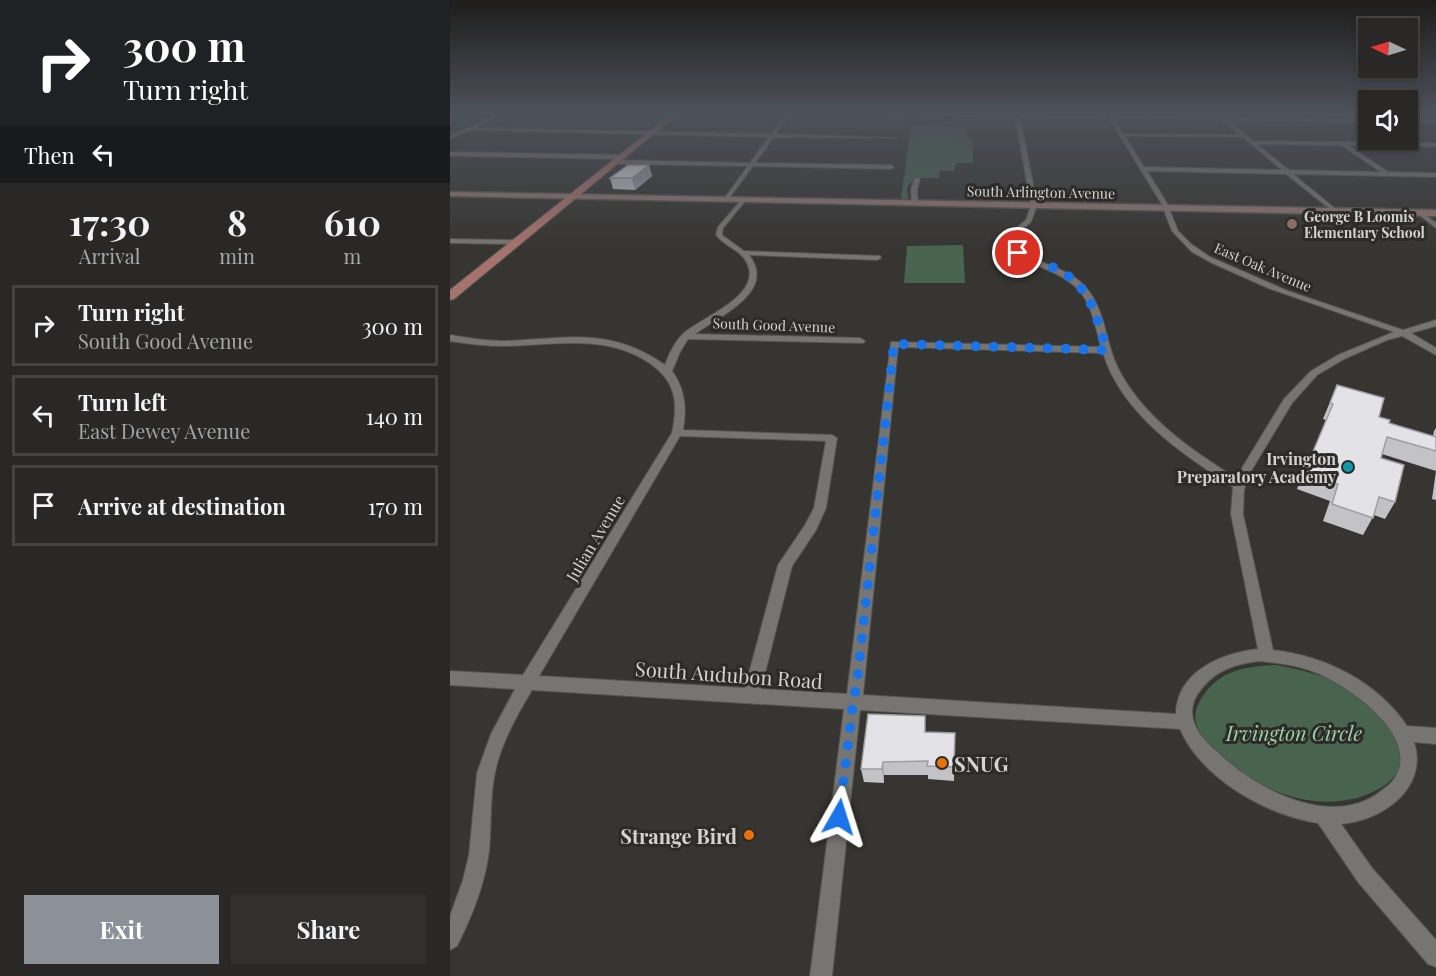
<!DOCTYPE html>
<style>
:root{--surface:#292826;--page:#31302e;--text:#f1f3f6;--muted:#a5a6a7;--line:#454443;--accent:#8c9099}
body{margin:0;font-family:"Playfair Display",serif;background:var(--page);color:var(--text);height:100vh;display:flex;flex-direction:column;font-size:22px;white-space:nowrap}
*{box-sizing:border-box;margin:0}
p{font-size:20px;color:var(--muted)}
.icon{flex:none;width:33px;height:33px;fill:none;stroke:currentColor;stroke-width:2;stroke-linecap:round;stroke-linejoin:round}
.map{position:relative;flex:1;overflow:hidden}
.side{display:flex;flex-direction:column;background:var(--surface);width:450px}
.side>*{flex:none}
.guide{background:#202124;color:#fff;overflow:hidden}
.needle{width:39px;rotate:274deg}
.tools{position:absolute;left:908px;top:18px;display:grid;gap:12px}
.tools a{display:grid;place-items:center;width:60px;height:60px;border-radius:0px;background:var(--surface);box-shadow:0 3px 9px #0003,0 0 0 2px var(--line);font-size:30px}
.pin{position:absolute;display:grid;place-items:center;width:51px;height:51px;color:#fff;margin:-26px;border:3px solid #fff;border-radius:50%;box-shadow:0 2px 6px #0007}
.me{position:absolute;width:66px;margin:-33px;rotate:6deg;stroke-linejoin:round;filter:drop-shadow(0 0 4px #0008)}
.turn{display:flex;align-items:center;gap:21px;height:126px;padding:0 24px;font-size:27px}
.turn .icon{width:78px;height:78px;stroke-width:2.5}
.turn b{display:block;font-size:42px;line-height:51px}
.then{display:flex;align-items:center;height:57px;padding:0 24px;background:#0003;gap:12px;font-size:22px}
.eta{display:flex;justify-content:space-evenly;align-items:center;height:102px;text-align:center}
.eta b{font-size:36px;font-weight:700;line-height:42px}
.button{display:flex;gap:12px;margin-top:auto;padding:12px 24px}
.button a{flex:1;height:69px;border-radius:0px;background:var(--accent);color:#fff;font-size:24px;font-weight:700;line-height:69px;text-align:center}
.button a+a{background:var(--page);color:var(--text)}
ul{padding:0;list-style:none}
li{display:flex;align-items:center;gap:18px;height:81px;margin:0 12px 9px;padding:0 12px;border:3px solid var(--line);border-radius:0px}
li div{flex:1}
li b{display:block;font-size:22px}
li em{font-style:normal}
main{display:flex;flex:1;min-height:0}
.map>svg:first-child{display:block}
.green{fill:#48634e}
.forest{fill:#45654c}
.lines{fill:none;stroke-linecap:round;stroke-linejoin:round}
.street-casing{stroke:#555450;stroke-width:2}
.secondary-casing{stroke:#555450;stroke-width:3}
.primary-casing{stroke:#555450;stroke-width:2}
.street{fill:#777572;fill-rule:evenodd}
.secondary{fill:#8f746f;fill-rule:evenodd}
.primary{fill:#a6736c;fill-rule:evenodd}
.wall{fill:#c3c2c7}
.shaded-wall{fill:#9f9ea2}
.building{fill:#e3e2e7;stroke:#9f9ea2;stroke-width:1.5}
.route{stroke:#1a73e8;stroke-width:10;stroke-dasharray:0 18}
.education-dot{fill:#8d6e63;stroke:#2d2b28;stroke-width:2}
.culture-dot{fill:#0f9aa8;stroke:#2d2b28;stroke-width:2}
.food-dot{fill:#e8710a;stroke:#2d2b28;stroke-width:2}
.labels{text-anchor:middle;dominant-baseline:central;stroke-width:6;stroke-linejoin:round;paint-order:stroke}
.far-street-label{font-size:14px;fill:#d4d3d1;stroke:#2d2b28}
.far-poi-label{font-size:14px;font-weight:bold;fill:#d4d3d1;stroke:#2d2b28;text-anchor:start}
.poi-label{font-size:16px;font-weight:bold;fill:#d4d3d1;stroke:#2d2b28;text-anchor:end}
.street-label{font-size:16px;fill:#d4d3d1;stroke:#2d2b28}
.near-street-label{font-size:20px;fill:#d4d3d1;stroke:#2d2b28}
.near-park-label{font-size:20px;font-style:italic;fill:#9ad2a6;stroke:#2d2b28}
.near-poi-label{font-size:20px;font-weight:bold;fill:#d4d3d1;stroke:#2d2b28;text-anchor:start}
</style>
<main>
<section class="side">
<div class="guide">
<div class="turn"><svg class="icon" aria-label="right" viewBox="0 0 24 24"><path d="M7 20v-9h11M14 6l5 5-5 5"/></svg><div><b>300 m</b>Turn right</div></div>
<div class="then">Then<svg class="icon" aria-label="left" viewBox="0 0 24 24"><path d="M17 20v-9H6M10 6l-5 5 5 5"/></svg></div>
</div>
<div class="eta">
<div><b>17:30</b><p>Arrival</p></div>
<div><b>8</b><p>min</p></div>
<div><b>610</b><p>m</p></div>
</div>
<ul>
<li><svg class="icon" aria-label="right" viewBox="0 0 24 24"><path d="M7 20v-9h11M14 6l5 5-5 5"/></svg><div><b>Turn right</b><p>South Good Avenue</p></div><em>300 m</em></li>
<li><svg class="icon" aria-label="left" viewBox="0 0 24 24"><path d="M17 20v-9H6M10 6l-5 5 5 5"/></svg><div><b>Turn left</b><p>East Dewey Avenue</p></div><em>140 m</em></li>
<li><svg class="icon" aria-label="arrive" viewBox="0 0 24 24"><path d="M6 21V4h12l-3 4 3 4H6"/></svg><div><b>Arrive at destination</b></div><em>170 m</em></li>
</ul>
<div class="button"><a>Exit</a><a>Share</a></div>
</section>
<div class="map">
<svg width="986" height="976" viewBox="0 0 986 976">
<rect width="100%" height="100%" fill="#373532"/>
<!-- green -->
<path class="green" d="M 461,126 L 507,127 L 516,130 L 517,138 L 522,139 L 523,163 L 506,163 L 504,171 L 490,171 L 489,178 L 465,178 L 457,187 L 458,200 L 451,198 Z
M 513,245 L 515,283 L 454,283 L 457,246 Z
M 825,665 C 856,670 888,679 914,698 C 924,705 932,720 940,729 C 953,744 957,762 943,778 C 934,788 920,794 907,798 C 859,810 814,791 776,761 C 765,752 749,737 746,722 C 743,710 751,698 758,689 C 775,669 800,666 825,665 Z"/>
<!-- forest -->
<path class="forest" d="M 466,127 L 486,133 L 505,128 L 503,138 L 512,137 L 520,142 L 511,147 L 520,151 L 505,158 L 516,161 C 497,165 479,160 460,163 L 463,155 L 460,151 L 464,147 L 462,142 L 468,139 Z"/>
<g class="lines">
<defs>
<path id="street" d="M 49,113 L 55,113 L 26,128 L 321,134 L 336,113 L 340,113 L 326,134 L 448,138 L 324,137 L 305,163 L 441,165 L 444,167 L 441,169 L 303,166 L 277,201 L 274,199 L 298,166 L 167,164 L 164,162 L 167,160 L 300,163 L 319,137 L 20,130 L 0,139 L 0,136 Z
M 390,113 L 454,113 L 454,114 L 452,115 Z
M 468,113 L 769,117 L 771,116 L 774,117 L 918,120 L 918,122 L 778,120 L 803,141 L 986,143 L 986,147 L 898,145 L 938,172 L 986,173 L 986,177 L 843,174 L 887,210 L 888,211 L 885,213 L 836,174 L 697,171 L 717,203 L 728,231 L 741,244 L 760,257 L 838,291 L 953,330 L 986,320 L 986,326 L 961,333 L 986,348 L 986,355 L 952,336 L 937,340 L 894,359 L 867,375 L 842,403 L 801,471 L 794,490 L 793,514 L 823,650 C 876,656 927,682 957,726 L 986,728 L 986,744 L 964,742 C 979,788 932,821 891,824 L 922,868 L 986,940 L 986,967 L 978,964 L 908,882 L 868,823 C 816,815 752,779 730,729 L 410,710 L 382,976 L 360,976 L 394,709 L 82,690 C 68,713 54,738 47,764 C 39,793 42,822 39,851 C 35,885 22,916 7,946 L 0,950 L 0,916 L 13,880 L 19,855 L 27,773 L 41,734 L 65,689 L 0,685 L 0,671 L 73,675 L 222,433 C 228,404 227,383 201,364 C 157,333 105,345 55,346 C 36,346 18,344 0,341 L 0,335 C 18,338 36,341 55,341 C 118,339 158,326 215,365 C 219,354 225,341 234,333 C 252,317 313,296 297,263 C 291,250 274,246 266,235 L 268,227 L 293,198 L 296,200 L 273,228 L 272,235 L 294,251 L 430,256 L 431,258 L 427,260 L 299,255 C 328,292 267,317 245,334 L 410,338 L 415,341 L 413,343 L 238,339 L 230,352 L 222,371 C 235,389 237,408 233,430 L 382,435 L 387,438 L 376,508 L 366,530 L 342,566 L 311,689 L 397,694 L 441,342 L 651,347 C 640,304 637,285 593,268 C 579,262 566,257 556,246 L 557,236 L 576,220 L 581,205 L 565,117 L 470,115 ZM 570,117 L 659,118 L 711,203 L 722,231 L 742,252 L 762,263 L 818,288 L 944,332 L 888,355 L 861,371 L 834,399 L 786,478 C 741,450 691,416 667,366 C 656,342 655,312 638,290 C 619,265 585,266 564,245 L 563,237 L 581,222 L 587,205 ZM 663,118 L 772,120 L 789,135 L 673,134 ZM 675,136 L 793,137 L 832,170 L 694,167 ZM 806,144 L 891,145 L 931,172 L 839,170 ZM 448,347 L 653,353 C 672,414 732,454 783,487 L 781,514 L 808,649 C 772,653 727,671 726,714 L 413,695 ZM 230,436 L 376,441 L 364,508 L 355,525 L 328,565 L 295,688 L 89,676 ZM 809,661 C 829,663 848,665 867,673 C 900,687 976,739 942,782 C 939,785 935,788 931,791 C 884,828 814,793 775,759 C 764,749 750,738 745,725 C 739,711 743,698 753,687 C 768,669 787,664 809,661 Z
M 957,120 L 986,121 L 986,123 L 957,122 Z
M 0,152 L 172,155 L 175,157 L 172,159 L 0,156 Z
M 467,177 L 470,179 L 467,190 L 468,203 L 465,205 L 462,203 L 461,190 L 464,179 Z
M 968,212 L 972,212 L 986,223 L 986,228 L 968,214 Z
M 0,239 L 67,240 L 71,242 L 67,244 L 0,243 Z"/>
<path id="secondary" d="M 0,192 L 986,210 L 986,216 L 0,196 Z"/>
<path id="primary" d="M 222,113 L 229,113 L 4,299 L 0,300 L 0,290 Z"/>
</defs>
<!-- street casing -->
<use href="#street" class="street-casing"/>
<!-- secondary casing -->
<use href="#secondary" class="secondary-casing"/>
<!-- primary casing -->
<use href="#primary" class="primary-casing"/>
<!-- street -->
<use href="#street" class="street"/>
<!-- secondary -->
<use href="#secondary" class="secondary"/>
<!-- primary -->
<use href="#primary" class="primary"/>
</g>
<!-- wall -->
<path class="wall" d="M 199,165 L 202,176 L 185,190 L 163,189 L 160,178 Z
M 887,385 L 929,417 L 939,423 L 983,436 L 984,431 L 986,428 L 986,500 L 982,499 L 986,471 L 932,454 L 931,458 L 945,502 L 935,519 L 924,515 L 913,535 L 873,521 L 880,501 L 847,489 L 876,420 L 873,419 Z
M 476,732 L 505,733 L 504,781 L 478,779 L 478,775 L 434,775 L 434,783 L 414,782 L 411,769 Z"/>
<!-- shaded-wall -->
<path class="shaded-wall" d="M 199,165 L 202,176 L 185,190 L 182,178 Z
M 433,762 L 434,775 L 434,783 L 432,769 Z"/>
<!-- building -->
<path class="building" d="M 178,165 L 199,165 L 182,178 L 160,178 Z
M 887,385 L 934,398 L 929,417 L 940,420 L 939,423 L 986,437 L 986,451 L 937,437 L 931,458 L 954,465 L 945,502 L 929,497 L 923,518 L 882,504 L 888,484 L 854,473 L 883,404 L 880,403 Z
M 418,714 L 475,716 L 475,732 L 505,733 L 504,767 L 477,766 L 478,761 L 433,762 L 432,769 L 411,769 Z"/>
<!-- sky -->
<linearGradient id="sky" x2="0" y2="1"><stop stop-color="#1e1d1c"/><stop offset="0.45" stop-color="#4d515a"/><stop offset="1" stop-color="#4d515a" stop-opacity="0"/></linearGradient>
<rect width="986" height="250" fill="url(#sky)"/>
<g class="lines">
<!-- route -->
<path class="route" d="M 389,817 L 403,703 L 407,683 L 444,344 L 657,350 C 644,313 642,285 602,267 C 591,262 578,259 568,253"/>
</g>
<!-- markers -->
<circle class="education-dot" cx="842" cy="224" r="6"/>
<circle class="culture-dot" cx="898" cy="467" r="6"/>
<g class="food-dot">
<circle cx="492" cy="763" r="6"/>
<circle cx="299" cy="835" r="6"/>
</g>
<g class="labels">
<!-- far-street labels -->
<g class="far-street-label">
<text transform="translate(591 192) rotate(1)">South Arlington Avenue</text>
<text transform="translate(813 267) rotate(23)">East Oak Avenue</text>
<text transform="translate(324 325) rotate(2)">South Good Avenue</text>
</g>
<!-- far-poi labels -->
<g class="far-poi-label">
<text x="854" y="216">George B Loomis<tspan x="854" dy="16">Elementary School</tspan></text>
</g>
<!-- poi labels -->
<g class="poi-label">
<text x="886" y="458">Irvington<tspan x="886" dy="18">Preparatory Academy</tspan></text>
</g>
<!-- street labels -->
<g class="street-label">
<text transform="translate(145 538) rotate(-59)">Julian Avenue</text>
</g>
<!-- near-street labels -->
<g class="near-street-label">
<text transform="translate(279 674) rotate(4)">South Audubon Road</text>
</g>
<!-- near-park labels -->
<g class="near-park-label">
<text x="844" y="732">Irvington Circle</text>
</g>
<!-- near-poi labels -->
<g class="near-poi-label">
<text x="504" y="763">SNUG</text>
<text x="287" y="835" text-anchor="end">Strange Bird</text>
</g>
</g>
</svg>
<div class="tools">
<a><svg class="needle" viewBox="-14 -14 28 28"><path d="M0-13l5 13h-10z" fill="#e53935"/><path d="M0 13l5-13h-10z" fill="#a5a6a7"/></svg></a>
<a><svg class="icon" aria-label="sound" viewBox="0 0 24 24"><path d="M4 9h4l5-4v14l-5-4H4zM17 9q2 3 0 6"/></svg></a>
</div>
<div class="pin" style="left:568px;top:253px;background:#d93025"><svg class="icon" aria-label="arrive" viewBox="0 0 24 24"><path d="M6 21V4h12l-3 4 3 4H6"/></svg></div>
<svg class="me" style="left:389px;top:817px" viewBox="-20 -20 40 40"><path d="M0-17L14 15 0 8-14 15z" fill="#1a73e8" stroke="#fff" stroke-width="4"/></svg>
</div>
</main>
